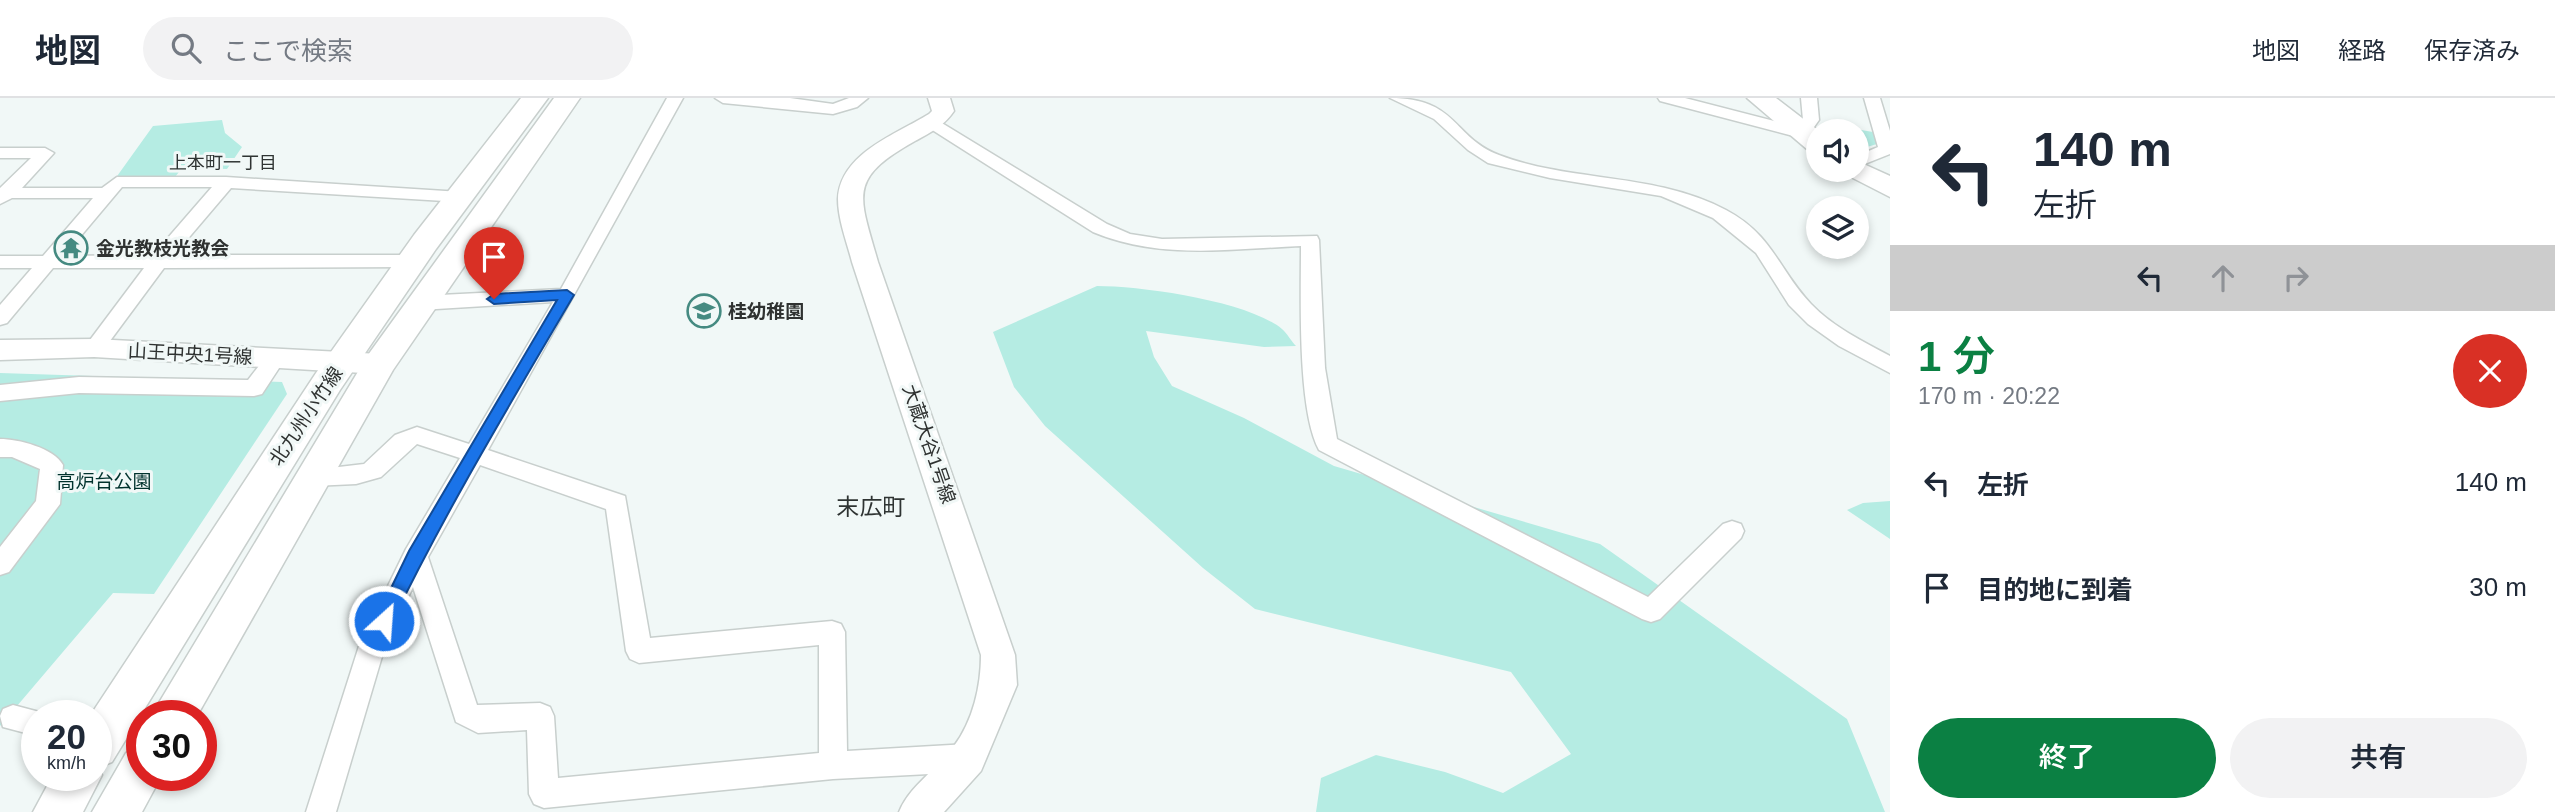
<!DOCTYPE html>
<html lang="ja">
<meta charset="utf-8">
<style>
:root{--surface:#fff;--page:#f2f2f3;--text:#1f2937;--muted:#747a83;--line:#e0e1e3;--accent:#0b8043}
body{margin:0;font-family:Helvetica,"Noto Sans JP",sans-serif;background:var(--page);color:var(--text);height:100vh;display:flex;flex-direction:column;font-size:26px;white-space:nowrap}
*{box-sizing:border-box;margin:0}
p{font-size:23px;color:var(--muted)}
.icon{flex:none;width:38px;height:38px;fill:none;stroke:currentColor;stroke-width:2;stroke-linecap:round;stroke-linejoin:round}
.map{position:relative;flex:1;overflow:hidden}
.panel{display:flex;flex-direction:column;background:var(--surface);width:665px}
.panel>*{flex:none}
.banner{background:#fff;color:var(--text);overflow:hidden}
.controls{position:absolute;left:1806px;top:21px;display:grid;gap:14px}
.controls a{display:grid;place-items:center;width:63px;height:63px;border-radius:50%;background:var(--surface);box-shadow:0 4px 10px #0003;font-size:35px}
.speed{position:absolute;left:21px;top:602px;display:flex;gap:14px;font-size:35px;font-weight:700;text-align:center}
.speed>*{display:grid;place-content:center;width:91px;height:91px;border-radius:50%;background:var(--surface);box-shadow:0 4px 10px #0003;line-height:1}
.speed small{font-size:18px;font-weight:400}
.speed .limit{border:10px solid #d22;background:#fff;color:#111}
.pin{position:absolute;display:grid;place-items:center;width:60px;height:60px;color:#fff;margin:-72px -30px;border-radius:50% 50% 50% 0;rotate:-45deg;box-shadow:0 0 7px #0007}
.pin .icon{rotate:45deg}
.me{position:absolute;width:77px;margin:-38px;rotate:26deg;stroke-linejoin:round;filter:drop-shadow(0 0 5px #0008)}
.turn{display:flex;align-items:center;gap:24px;height:147px;padding:0 28px;font-size:32px}
.turn .icon{width:91px;height:91px;stroke-width:2.5}
.turn b{display:block;font-size:49px;line-height:60px}
.lanes{display:flex;align-items:center;height:66px;padding:0 28px;background:#0003;justify-content:center;gap:35px;direction:ltr}
.lanes .off{opacity:.35}
.round{display:grid;place-items:center;flex:none;width:74px;height:74px;border-radius:37px;background:var(--page)}
.summary{display:flex;align-items:center;justify-content:space-between;height:119px;padding:0 28px}
h1{font-size:42px;font-weight:600;line-height:52px;color:var(--accent)}
.primary-button{display:flex;gap:14px;margin-top:auto;padding:14px 28px}
.primary-button a{flex:1;height:80px;border-radius:42px;background:var(--accent);color:#fff;font-size:28px;font-weight:600;line-height:80px;text-align:center}
.primary-button a+a{background:var(--page);color:var(--text)}
ul{padding:0;list-style:none}
li{display:flex;align-items:center;gap:21px;height:105px;padding:0 28px}
li div{flex:1}
li b{display:block;font-size:26px}
li em{font-style:normal}
header{display:flex;align-items:center;gap:42px;box-sizing:border-box;height:98px;padding:0 35px;background:var(--surface);border-bottom:2px solid var(--line)}
header strong{font-size:33px}
nav{display:flex;gap:38px;margin-inline-start:auto;font-size:24px}
.search{width:490px;height:63px;background:var(--page);display:flex;align-items:center;gap:18px;box-sizing:border-box;padding:0 24px;border-radius:38px;color:var(--muted);font-size:26px}
main{display:flex;flex:1;min-height:0}
.map>svg:first-child{display:block}
.green{fill:#b5ece3}
.lines{fill:none;stroke-linecap:round;stroke-linejoin:round}
.minor-casing{stroke:#c8cfcd;stroke-width:3}
.tertiary-casing{stroke:#c8cfcd;stroke-width:3}
.primary-casing{stroke:#c8cfcd;stroke-width:3}
.minor{fill:#fff;fill-rule:evenodd}
.tertiary{fill:#fff;fill-rule:evenodd}
.primary{fill:#fff;fill-rule:evenodd}
.route{fill:#1a73e8;stroke:#114b97;stroke-width:2}
.labels{text-anchor:middle;dominant-baseline:central;stroke-width:6;stroke-linejoin:round;paint-order:stroke}
.far-neighbourhood-label{font-size:18px;fill:#2f3433;stroke:#f1f8f7}
.poi-label{font-size:19px;font-weight:bold;fill:#2f3231;stroke:#f1f8f7;text-anchor:start}
.street-label{font-size:19px;fill:#2f3231;stroke:#f1f8f7}
.park-label{font-size:19px;fill:#01322d;stroke:#f1f8f7}
.quarter-label{font-size:23px;fill:#2f3433;stroke:#f1f8f7}
</style>
<header>
<strong>地図</strong>
<div class="search"><svg class="icon" aria-label="search" viewBox="0 0 24 24"><circle cx="10" cy="10" r="6"/><path d="M15 15l6 6"/></svg>ここで検索</div>
<nav><a>地図</a><a>経路</a><a>保存済み</a></nav>
</header>
<main>
<div class="map">
<svg width="1890" height="714" viewBox="0 0 1890 714">
<rect width="100%" height="100%" fill="#f1f8f7"/>
<!-- green -->
<path class="green" d="M 222,22 L 225,35 L 242,49 L 227,71 L 182,70 L 172,83 L 115,81 L 153,28 Z
M 1826,26 L 1873,34 L 1877,46 L 1857,52 L 1857,33 L 1826,33 Z
M 1097,188 C 1142,188 1248,203 1282,231 C 1287,235 1291,243 1296,248 L 1264,249 L 1146,233 L 1154,259 L 1172,288 L 1244,320 L 1334,368 L 1600,446 L 1847,621 L 1885,714 L 1316,714 L 1321,680 L 1376,657 L 1445,674 L 1503,695 L 1571,656 L 1511,574 L 1255,511 L 1203,470 L 1045,328 L 1014,289 L 993,234 Z
M 0,275 L 282,284 L 287,296 L 154,496 L 113,495 L 0,628 Z
M 1890,403 L 1890,441 L 1847,412 L 1863,405 Z"/>
<g class="lines">
<defs>
<path id="minor" d="M 667,0 L 683,0 L 488,352 L 625,398 L 650,540 L 832,523 L 841,526 L 845,534 L 847,653 L 968,646 L 978,650 L 982,660 L 978,670 L 968,674 L 833,681 L 544,710 L 534,706 L 529,696 L 527,632 L 478,635 L 456,624 L 413,489 L 386,545 L 336,714 L 306,714 L 360,545 L 406,451 L 460,360 L 417,346 L 381,379 L 356,386 L 313,388 L 305,385 L 301,379 L 305,373 L 364,366 L 395,337 L 417,329 L 469,346 L 553,204 L 420,212 L 410,205 L 420,198 L 561,191 ZM 480,367 L 606,411 L 626,553 L 630,561 L 639,565 L 819,547 L 819,655 L 558,680 L 554,618 L 550,609 L 540,605 L 477,607 L 428,459 Z
M 715,0 L 790,0 L 833,6 L 849,0 L 868,0 L 857,9 L 833,16 L 723,5 Z
M 1390,0 C 1458,0 1452,39 1499,57 C 1573,85 1654,74 1726,112 C 1773,137 1778,171 1811,206 C 1833,229 1862,243 1890,258 L 1890,275 L 1839,248 L 1808,226 L 1789,207 L 1756,155 L 1713,120 L 1661,98 L 1550,80 L 1488,65 L 1468,52 L 1434,21 Z
M 1658,0 L 1685,0 L 1797,29 L 1803,22 L 1801,0 L 1817,0 L 1819,22 L 1807,39 L 1801,40 L 1660,3 Z
M 1864,0 L 1880,0 L 1890,33 L 1890,56 L 1857,69 L 1857,58 L 1878,49 Z
M 932,19 L 1107,126 L 1130,136 L 1162,141 L 1317,138 L 1319,142 L 1325,270 L 1337,341 L 1648,499 L 1723,426 L 1732,423 L 1741,426 L 1744,433 L 1741,440 L 1660,521 L 1651,524 L 1642,521 L 1319,352 C 1297,312 1301,197 1301,148 C 1231,151 1159,162 1093,134 L 926,28 L 924,24 Z
M 0,50 L 45,50 L 54,55 L 22,90 L 102,90 L 117,79 L 226,79 L 461,94 L 470,99 L 461,104 L 231,90 L 174,157 L 411,157 L 421,163 L 411,169 L 164,170 L 101,255 L 87,255 L 84,250 L 144,170 L 53,170 L 7,225 L 0,227 L 0,207 L 32,170 L 0,170 L 0,158 L 43,158 L 93,100 L 12,100 L 0,106 L 0,90 L 31,60 L 0,60 ZM 122,89 L 212,89 L 153,157 L 64,158 Z
M 275,254 L 282,256 L 285,261 L 262,296 L 254,298 L 79,295 L 0,303 L 0,287 L 79,279 L 248,282 L 268,256 Z
M 0,341 C 18,341 54,350 63,367 L 60,406 L 9,474 L 0,477 L 0,449 L 36,403 L 40,371 L 12,359 L 0,359 Z
M 13,607 L 47,616 L 37,618 L 37,638 L 3,629 L 0,618 L 3,611 Z"/>
<path id="tertiary" d="M 928,0 L 950,0 L 954,13 C 944,28 931,34 915,43 C 847,81 859,97 878,164 L 1015,557 L 1017,587 L 981,673 L 944,714 L 899,714 C 910,687 937,672 954,648 C 973,623 981,588 981,557 L 852,164 C 847,144 838,122 838,101 C 840,55 897,36 929,16 L 932,13 Z
M 94,241 L 380,256 L 390,259 L 394,266 L 390,273 L 380,276 L 94,259 L 0,262 L 0,242 Z"/>
<path id="primary" d="M 521,0 L 548,0 L 436,151 L 340,292 L 112,664 L 99,669 L 102,677 L 83,714 L 33,714 L 53,677 L 96,677 L 96,618 L 90,618 L 316,275 L 414,137 Z
M 554,0 L 580,0 L 393,272 L 197,618 L 151,618 L 368,257 Z
M 1747,0 L 1776,0 L 1819,33 L 1818,54 L 1808,52 Z
M 1857,63 L 1890,78 L 1890,99 L 1847,77 L 1843,72 L 1857,72 Z
M 142,649 L 142,677 L 162,677 L 142,714 L 92,714 L 126,655 Z"/>
</defs>
<!-- minor casing -->
<use href="#minor" class="minor-casing"/>
<!-- tertiary casing -->
<use href="#tertiary" class="tertiary-casing"/>
<!-- primary casing -->
<use href="#primary" class="primary-casing"/>
<!-- minor -->
<use href="#minor" class="minor"/>
<!-- tertiary -->
<use href="#tertiary" class="tertiary"/>
<!-- primary -->
<use href="#primary" class="primary"/>
</g>
<!-- route -->
<path class="route" d="M 567,192 L 574,197 C 510,306 445,414 390,528 L 377,528 L 375,523 L 409,453 L 557,202 L 494,206 L 487,201 L 494,196 Z"/>
<!-- icons -->
<defs>
<symbol id="temple-ring" viewBox="-11 -11 22 22"><circle r="9.5" fill="#f1f8f7" stroke="#458a81" stroke-width="1.5"/><path d="M0-6L5-2H3V0L6.5 2.5H4V6H1.5V3h-3V6H-4V2.5H-6.5L-3 0V-2H-5Z" fill="#458a81"/></symbol>
<symbol id="school-ring" viewBox="-11 -11 22 22"><circle r="9.5" fill="#f1f8f7" stroke="#458a81" stroke-width="1.5"/><path d="M0-5L7-2L0 1L-7-2ZM-4 1L0 2.5L4 1V4Q0 6-4 4Z" fill="#458a81"/></symbol>
</defs>
<g fill-rule="evenodd">
<use href="#temple-ring" x="52" y="131" width="38" height="38"/>
<use href="#school-ring" x="685" y="194" width="38" height="38"/>
</g>
<g class="labels">
<!-- far-neighbourhood labels -->
<g class="far-neighbourhood-label">
<text x="223" y="65">上本町一丁目</text>
</g>
<!-- poi labels -->
<g class="poi-label">
<text x="96" y="150">金光教枝光教会</text>
<text x="728" y="213">桂幼稚園</text>
</g>
<!-- street labels -->
<g class="street-label">
<text transform="translate(190 256) rotate(3)">山王中央1号線</text>
<text transform="translate(306 318) rotate(-56)">北九州小竹線</text>
<text transform="translate(929 346) rotate(71)">大蔵大谷1号線</text>
</g>
<!-- park labels -->
<g class="park-label">
<text x="104" y="383">高炉台公園</text>
</g>
<!-- quarter labels -->
<g class="quarter-label">
<text x="871" y="409">末広町</text>
</g>
</g>
</svg>
<div class="controls">
<a><svg class="icon" aria-label="sound" viewBox="0 0 24 24"><path d="M4 9h4l5-4v14l-5-4H4zM17 9q2 3 0 6"/></svg></a>
<a><svg class="icon" aria-label="layers" viewBox="0 0 24 24"><path d="M12 4l9 5-9 5-9-5zM3 14l9 5 9-5"/></svg></a>
</div>
<div class="speed"><div>20<small>km/h</small></div><div class="limit">30</div></div>
<div class="pin" style="left:494px;top:201px;background:#d93025"><svg class="icon" aria-label="arrive" viewBox="0 0 24 24"><path d="M6 21V4h12l-3 4 3 4H6"/></svg></div>
<svg class="me" style="left:384px;top:523px" viewBox="-20 -20 40 40"><circle r="17" fill="#1a73e8" stroke="#fff" stroke-width="3"/><path d="M0-11L8 9 0 5-8 9z" fill="#fff"/></svg>
</div>
<section class="panel">
<div class="banner">
<div class="turn"><svg class="icon" aria-label="left" viewBox="0 0 24 24"><path d="M17 20v-9H6M10 6l-5 5 5 5"/></svg><div><b>140 m</b>左折</div></div>
<div class="lanes"><svg class="icon" aria-label="left" viewBox="0 0 24 24"><path d="M17 20v-9H6M10 6l-5 5 5 5"/></svg><svg class="icon off" aria-label="ahead" viewBox="0 0 24 24"><path d="M12 20V5M6 11l6-6 6 6"/></svg><svg class="icon off" aria-label="right" viewBox="0 0 24 24"><path d="M7 20v-9h11M14 6l5 5-5 5"/></svg></div>
</div>
<div class="summary"><div><h1>1 分</h1><p>170 m · 20:22</p></div><a class="round" style="background:#d93025;color:#fff"><svg class="icon" aria-label="close" viewBox="0 0 24 24"><path d="M6 6l12 12M18 6L6 18"/></svg></a></div>
<ul>
<li><svg class="icon" aria-label="left" viewBox="0 0 24 24"><path d="M17 20v-9H6M10 6l-5 5 5 5"/></svg><div><b>左折</b></div><em>140 m</em></li>
<li><svg class="icon" aria-label="arrive" viewBox="0 0 24 24"><path d="M6 21V4h12l-3 4 3 4H6"/></svg><div><b>目的地に到着</b></div><em>30 m</em></li>
</ul>
<div class="primary-button"><a>終了</a><a>共有</a></div>
</section>
</main>
